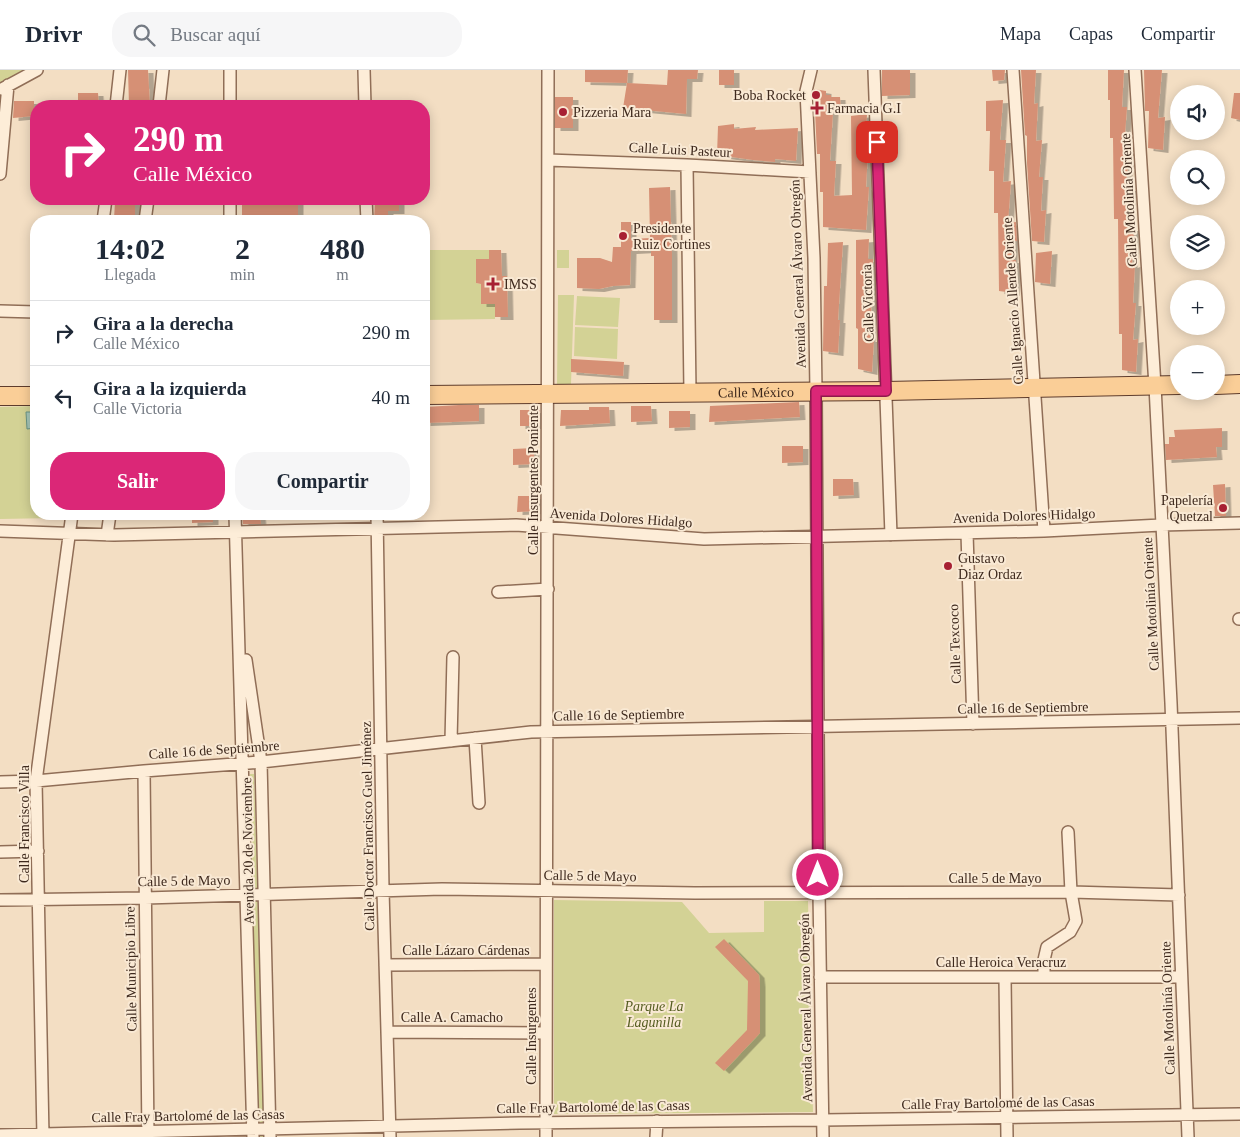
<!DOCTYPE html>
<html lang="es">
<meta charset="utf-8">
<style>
:root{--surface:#fff;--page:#f6f6f7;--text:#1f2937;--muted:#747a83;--line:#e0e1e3;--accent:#db2777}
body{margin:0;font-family:Georgia,serif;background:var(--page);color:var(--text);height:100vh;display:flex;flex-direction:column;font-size:19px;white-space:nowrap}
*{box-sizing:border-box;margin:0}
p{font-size:16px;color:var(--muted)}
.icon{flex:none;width:28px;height:28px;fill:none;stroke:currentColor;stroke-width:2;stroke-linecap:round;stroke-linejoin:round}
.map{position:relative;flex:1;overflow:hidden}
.side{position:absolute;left:30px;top:145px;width:400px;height:305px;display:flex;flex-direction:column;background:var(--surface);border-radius:20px;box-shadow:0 2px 12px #0003}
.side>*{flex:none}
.guide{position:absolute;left:30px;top:30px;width:400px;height:105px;border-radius:20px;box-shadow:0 2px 12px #0003;background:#db2777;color:#fff;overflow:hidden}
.fabs{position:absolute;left:1170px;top:15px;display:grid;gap:10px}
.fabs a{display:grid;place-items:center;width:55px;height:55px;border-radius:50%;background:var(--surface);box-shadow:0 2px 12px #0003;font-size:25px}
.pin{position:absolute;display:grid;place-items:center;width:42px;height:42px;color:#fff;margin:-21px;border-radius:10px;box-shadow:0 2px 8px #0006}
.me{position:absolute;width:55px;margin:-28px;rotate:0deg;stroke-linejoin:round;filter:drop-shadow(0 0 4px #0008)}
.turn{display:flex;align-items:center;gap:18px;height:105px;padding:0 20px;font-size:22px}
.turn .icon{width:65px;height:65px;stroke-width:2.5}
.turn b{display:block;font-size:35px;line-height:42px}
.eta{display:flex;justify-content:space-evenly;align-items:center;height:85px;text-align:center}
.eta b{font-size:30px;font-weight:800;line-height:35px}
.cta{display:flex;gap:10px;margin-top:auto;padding:10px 20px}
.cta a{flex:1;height:58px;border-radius:20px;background:var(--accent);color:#fff;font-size:20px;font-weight:800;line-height:58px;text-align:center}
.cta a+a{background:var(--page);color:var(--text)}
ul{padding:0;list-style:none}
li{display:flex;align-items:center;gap:15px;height:65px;padding:0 20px;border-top:1px solid var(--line)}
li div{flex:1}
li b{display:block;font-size:19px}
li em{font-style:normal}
header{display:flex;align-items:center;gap:30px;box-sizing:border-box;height:70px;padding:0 25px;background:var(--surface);border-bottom:1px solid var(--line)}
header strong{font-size:24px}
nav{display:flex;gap:28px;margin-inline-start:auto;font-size:18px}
.search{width:350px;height:45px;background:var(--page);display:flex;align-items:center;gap:12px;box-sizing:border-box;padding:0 18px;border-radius:20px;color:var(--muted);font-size:19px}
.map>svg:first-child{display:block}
.green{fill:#d3d295}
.water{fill:#a6c6b8;stroke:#6b9585}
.building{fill:#d69075;filter:url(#shadow)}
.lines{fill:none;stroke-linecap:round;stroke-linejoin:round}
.street-casing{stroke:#906e57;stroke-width:14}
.primary-casing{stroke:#5e3c2c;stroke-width:20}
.street{stroke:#fdedd8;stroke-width:11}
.primary{stroke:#face97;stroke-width:18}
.route-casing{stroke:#8e194d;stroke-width:12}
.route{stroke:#db2777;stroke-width:9}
.poi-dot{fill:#a72033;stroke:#f9e9d4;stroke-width:2}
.labels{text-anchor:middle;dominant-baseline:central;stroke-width:4;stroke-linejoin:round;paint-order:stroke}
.poi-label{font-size:14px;fill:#3e291d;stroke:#f9e9d4;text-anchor:start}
.street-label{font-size:14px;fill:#3e291d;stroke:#f9e9d4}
.park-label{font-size:14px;font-style:italic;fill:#565d21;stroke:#f9e9d4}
</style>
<header>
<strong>Drivr</strong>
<div class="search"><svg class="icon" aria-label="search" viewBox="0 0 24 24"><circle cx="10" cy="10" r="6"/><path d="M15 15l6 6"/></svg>Buscar aquí</div>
<nav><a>Mapa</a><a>Capas</a><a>Compartir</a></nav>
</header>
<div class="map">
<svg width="1240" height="1067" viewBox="0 0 1240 1067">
<defs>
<filter id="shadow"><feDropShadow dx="5.5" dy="3" stdDeviation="0" flood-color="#0004"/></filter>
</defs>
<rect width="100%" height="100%" fill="#f3dec3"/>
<!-- green -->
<path class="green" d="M 0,0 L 33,0 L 0,18 Z
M 424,180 L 489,180 L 489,189 L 476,189 L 476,213 L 481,214 L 481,234 L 495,234 L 495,249 L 424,250 Z
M 557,180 L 569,180 L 569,198 L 557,198 Z
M 558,225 L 574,225 L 571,314 L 557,315 Z
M 577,226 L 620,228 L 618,257 L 575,255 Z
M 575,257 L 618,259 L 617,289 L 574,286 Z
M 36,336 L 36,444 L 56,444 L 55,448 L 0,449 L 0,337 Z
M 250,704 L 254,704 L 264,1067 L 257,1067 Z
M 554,830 L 682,832 L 709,863 L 764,862 L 764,831 L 808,831 L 813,1042 L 554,1044 Z"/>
<!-- water -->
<path class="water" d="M 26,342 L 36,342 L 36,358 L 27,359 Z"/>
<!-- building -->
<path class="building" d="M 128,0 L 148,0 L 150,36 L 129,36 Z
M 585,0 L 628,0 L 627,13 L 585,12 Z
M 668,0 L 698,0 L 697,9 L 687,9 L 686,44 L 623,38 L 627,13 L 667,15 Z
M 719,0 L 734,0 L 734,15 L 719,15 Z
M 882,0 L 910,0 L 910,25 L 882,26 Z
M 992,0 L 1005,0 L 1004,10 L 993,11 Z
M 1021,0 L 1036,0 L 1034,34 L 1038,33 L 1036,71 L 1042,70 L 1039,107 L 1043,107 L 1041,141 L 1046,140 L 1044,172 L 1032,171 L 1027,93 L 1027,66 L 1025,65 Z
M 1108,0 L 1124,0 L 1122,37 L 1127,37 L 1124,78 L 1129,78 L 1126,118 L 1131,118 L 1128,158 L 1134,158 L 1132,195 L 1135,194 L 1133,233 L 1136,233 L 1133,270 L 1138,269 L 1136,302 L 1122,300 L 1122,264 L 1119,264 L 1118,149 L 1114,149 L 1113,68 L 1110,68 L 1110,30 L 1108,30 Z
M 1144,0 L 1162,0 L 1158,48 L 1165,47 L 1163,80 L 1148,78 L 1149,41 L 1145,41 Z
M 814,19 L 826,21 L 826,25 L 831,25 L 831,27 L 840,27 L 841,42 L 833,42 L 830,91 L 836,91 L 834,126 L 852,125 L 851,46 L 867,44 L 865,82 L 868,82 L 866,117 L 869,117 L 866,160 L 823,157 L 823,122 L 820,122 L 820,84 L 817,84 Z
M 78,23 L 98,23 L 99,36 L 78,36 Z
M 1234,23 L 1240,23 L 1240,50 L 1231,48 Z
M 555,27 L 573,27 L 573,58 L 555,58 Z
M 1003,30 L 1000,70 L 1006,70 L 1003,112 L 1011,111 L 1008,153 L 1016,152 L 1017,171 L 1013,171 L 1012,190 L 1016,190 L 1014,223 L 999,221 L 998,143 L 994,143 L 994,101 L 989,101 L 990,61 L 986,61 L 986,31 Z
M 14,31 L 34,31 L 34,46 L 13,48 Z
M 734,54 L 734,59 L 756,57 L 755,60 L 798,58 L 796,91 L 775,89 L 775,92 L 753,90 L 717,85 L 718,56 Z
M 670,117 L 672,185 L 672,250 L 654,250 L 654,186 L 651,186 L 651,180 L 631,181 L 630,215 L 613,216 L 599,219 L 577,218 L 577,188 L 600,188 L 612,192 L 613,177 L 621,177 L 621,152 L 631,152 L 631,169 L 650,168 L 649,118 Z
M 242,129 L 298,129 L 298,151 L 242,151 Z
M 375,129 L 399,129 L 399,141 L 388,141 L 388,151 L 374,151 Z
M 115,132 L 135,132 L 135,148 L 114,149 Z
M 869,169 L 868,189 L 873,189 L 870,269 L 874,269 L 872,302 L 858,299 L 858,259 L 856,258 L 856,170 Z
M 843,172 L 838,250 L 840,250 L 838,283 L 823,281 L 824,216 L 827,216 L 828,173 Z
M 489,180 L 501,180 L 502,206 L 507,206 L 508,247 L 495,247 L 495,234 L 481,234 L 481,214 L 476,213 L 476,189 L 489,189 Z
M 1052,181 L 1050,214 L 1035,212 L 1036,183 Z
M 571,289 L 624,292 L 623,306 L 571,302 Z
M 799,332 L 800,347 L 709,352 L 710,336 Z
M 459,335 L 479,335 L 479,351 L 425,353 L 425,337 Z
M 631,336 L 651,336 L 652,351 L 631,352 Z
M 589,337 L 609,337 L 610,353 L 560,356 L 561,340 L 589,340 Z
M 520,340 L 540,340 L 540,356 L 520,356 Z
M 669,341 L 690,341 L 690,357 L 669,358 Z
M 1222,358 L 1222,377 L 1216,377 L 1217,387 L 1166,390 L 1165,374 L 1169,374 L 1169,367 L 1175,367 L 1174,360 Z
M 782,376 L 803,376 L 803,392 L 782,393 Z
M 534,378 L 534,394 L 513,395 L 513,379 Z
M 833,409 L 853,409 L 854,425 L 833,426 Z
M 1225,414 L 1226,446 L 1215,446 L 1213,415 Z
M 518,426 L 538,426 L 538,441 L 517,442 Z
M 192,444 L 213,444 L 213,452 L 192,453 Z
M 242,444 L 260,444 L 261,454 L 243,454 Z
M 724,869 L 759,905 L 760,914 L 760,963 L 724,1001 L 715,993 L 747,960 L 748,911 L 715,877 Z"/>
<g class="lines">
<defs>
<path id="street" d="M 230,0 L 230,36
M 364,0 L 365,36
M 811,0 L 806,21 L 814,188 L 816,321 L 819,823 L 823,1067
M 874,0 L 891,465
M 1013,0 L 1044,461
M 1135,0 L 1155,316 L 1171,633 L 1188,1067
M 2,19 L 37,0
M 116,36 L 120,0
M 159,36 L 163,0
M 548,90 L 687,95 L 810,102
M 687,95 L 690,322
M 0,104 L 8,15
M 230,129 L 230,151
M 366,129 L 367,151
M 103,151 L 106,129
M 145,151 L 148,129
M 0,241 L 36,242
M 235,444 L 253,1067
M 377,444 L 383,820 L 390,1067
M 0,461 L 114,465 L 516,455 L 704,469 L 1044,461 L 1161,455 L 1240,453
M 967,463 L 973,654
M 107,465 L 110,444
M 498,522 L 548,519
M 1239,549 L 1240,549
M 246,590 L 261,692 L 270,1067
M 475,668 L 479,733
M 451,671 L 453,587
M 144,701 L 148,1067
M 0,712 L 36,711 L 144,701 L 261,692 L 531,662 L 1240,648
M 0,782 L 38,781
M 0,830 L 145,828 L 442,819 L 695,823 L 1071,822 L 1179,825
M 385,895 L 546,894
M 820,907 L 1181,907
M 1044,907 L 1044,890 L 1047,877 L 1070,862 L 1076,851 L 1071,822 L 1068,762
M 1005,908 L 1007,1067
M 387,962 L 546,963
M 0,1065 L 520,1053 L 823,1050 L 1240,1044
M 43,1067 L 36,711 L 72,444
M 546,1067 L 548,0
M 656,1067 L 657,1051"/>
<g id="primary">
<path d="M 1216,315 L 1240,314"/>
<path id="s1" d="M 424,325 L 886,321 L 1179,315"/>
<path d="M 0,326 L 36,326"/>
</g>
</defs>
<!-- street casing -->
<use href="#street" class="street-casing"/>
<!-- primary casing -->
<use href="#primary" class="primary-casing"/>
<!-- street -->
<use href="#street" class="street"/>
<!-- primary -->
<use href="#primary" class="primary"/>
</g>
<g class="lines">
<defs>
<path id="route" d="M 818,805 L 816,321 L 886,321 L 877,72"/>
</defs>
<!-- route casing -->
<use href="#route" class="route-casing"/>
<!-- route -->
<use href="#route" class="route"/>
</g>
<!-- markers -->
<g class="poi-dot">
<circle cx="816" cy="25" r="5"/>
<path d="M814.5 30.5h5v5h5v5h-5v5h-5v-5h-5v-5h5z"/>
<circle cx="563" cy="42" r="5"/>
<circle cx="623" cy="166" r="5"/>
<path d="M490.5 206.5h5v5h5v5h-5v5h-5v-5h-5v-5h5z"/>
<circle cx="1223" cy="438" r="5"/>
<circle cx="948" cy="496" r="5"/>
</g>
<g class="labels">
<!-- poi labels -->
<g class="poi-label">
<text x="806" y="25" text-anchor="end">Boba Rocket</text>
<text x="827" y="38">Farmacia G.I</text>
<text x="573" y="42">Pizzeria Mara</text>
<text x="633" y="158">Presidente<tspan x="633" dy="16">Ruiz Cortines</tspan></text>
<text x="504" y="214">IMSS</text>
<text x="1213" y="430" text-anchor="end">Papelería<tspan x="1213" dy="16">Quetzal</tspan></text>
<text x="958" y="488">Gustavo<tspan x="958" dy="16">Diaz Ordaz</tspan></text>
</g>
<!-- street labels -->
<g class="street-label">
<text transform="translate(680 80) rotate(3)">Calle Luis Pasteur</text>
<text transform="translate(1129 130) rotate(-93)">Calle Motolinía Oriente</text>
<text transform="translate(798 204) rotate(-92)">Avenida General Álvaro Obregón</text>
<text transform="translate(1013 231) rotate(-94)">Calle Ignacio Allende Oriente</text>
<text transform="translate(868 233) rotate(-92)">Calle Victoria</text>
<text stroke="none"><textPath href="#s1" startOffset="332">Calle México</textPath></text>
<text transform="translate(533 410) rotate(-90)">Calle Insurgentes Poniente</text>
<text transform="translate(1024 446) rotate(-2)">Avenida Dolores Hidalgo</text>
<text transform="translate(621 448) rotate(4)">Avenida Dolores Hidalgo</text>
<text transform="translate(1151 534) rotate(-93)">Calle Motolinía Oriente</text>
<text transform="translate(955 574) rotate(-92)">Calle Texcoco</text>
<text transform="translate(1023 638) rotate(-1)">Calle 16 de Septiembre</text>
<text transform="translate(619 645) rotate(-1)">Calle 16 de Septiembre</text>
<text transform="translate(214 680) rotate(-4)">Calle 16 de Septiembre</text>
<text transform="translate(24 754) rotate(-90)">Calle Francisco Villa</text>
<text transform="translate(368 756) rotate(-91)">Calle Doctor Francisco Guel Jiménez</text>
<text transform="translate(248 781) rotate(-91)">Avenida 20 de Noviembre</text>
<text transform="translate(590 806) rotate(1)">Calle 5 de Mayo</text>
<text x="995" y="808">Calle 5 de Mayo</text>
<text transform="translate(184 811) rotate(-1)">Calle 5 de Mayo</text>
<text x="466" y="880">Calle Lázaro Cárdenas</text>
<text x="1001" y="892">Calle Heroica Veracruz</text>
<text transform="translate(131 899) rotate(-91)">Calle Municipio Libre</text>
<text transform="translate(806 938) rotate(-91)">Avenida General Álvaro Obregón</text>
<text transform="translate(1168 938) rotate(-92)">Calle Motolinía Oriente</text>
<text x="452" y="947">Calle A. Camacho</text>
<text transform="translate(531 966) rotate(-90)">Calle Insurgentes</text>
<text transform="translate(998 1033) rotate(-1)">Calle Fray Bartolomé de las Casas</text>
<text transform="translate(593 1037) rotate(-1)">Calle Fray Bartolomé de las Casas</text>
<text transform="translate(188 1046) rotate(-1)">Calle Fray Bartolomé de las Casas</text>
</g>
<!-- park labels -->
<g class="park-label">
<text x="654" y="936">Parque La<tspan x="654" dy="16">Lagunilla</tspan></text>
</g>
</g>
</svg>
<div class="fabs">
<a><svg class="icon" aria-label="sound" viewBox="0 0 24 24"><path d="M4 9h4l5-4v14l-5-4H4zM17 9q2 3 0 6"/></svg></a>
<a><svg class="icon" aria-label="search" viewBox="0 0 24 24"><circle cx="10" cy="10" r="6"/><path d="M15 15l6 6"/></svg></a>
<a><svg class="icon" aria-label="layers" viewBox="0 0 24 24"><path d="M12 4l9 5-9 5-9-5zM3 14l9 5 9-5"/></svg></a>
<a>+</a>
<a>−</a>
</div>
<div class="pin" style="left:877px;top:72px;background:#d93025"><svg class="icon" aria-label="arrive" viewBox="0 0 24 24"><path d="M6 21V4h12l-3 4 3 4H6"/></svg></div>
<svg class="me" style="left:818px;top:805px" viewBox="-20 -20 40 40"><circle r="17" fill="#db2777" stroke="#fff" stroke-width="3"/><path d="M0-11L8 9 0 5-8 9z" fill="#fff"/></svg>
<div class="guide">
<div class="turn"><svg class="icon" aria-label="right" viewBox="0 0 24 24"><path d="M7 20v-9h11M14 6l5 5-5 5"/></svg><div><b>290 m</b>Calle México</div></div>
</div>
<section class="side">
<div class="eta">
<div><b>14:02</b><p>Llegada</p></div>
<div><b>2</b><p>min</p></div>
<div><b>480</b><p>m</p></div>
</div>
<ul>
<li><svg class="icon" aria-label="right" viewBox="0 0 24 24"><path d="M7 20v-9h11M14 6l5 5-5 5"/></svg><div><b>Gira a la derecha</b><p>Calle México</p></div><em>290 m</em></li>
<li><svg class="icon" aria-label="left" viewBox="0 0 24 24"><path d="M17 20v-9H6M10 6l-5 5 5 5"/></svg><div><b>Gira a la izquierda</b><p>Calle Victoria</p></div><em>40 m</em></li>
</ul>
<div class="cta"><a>Salir</a><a>Compartir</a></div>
</section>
</div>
